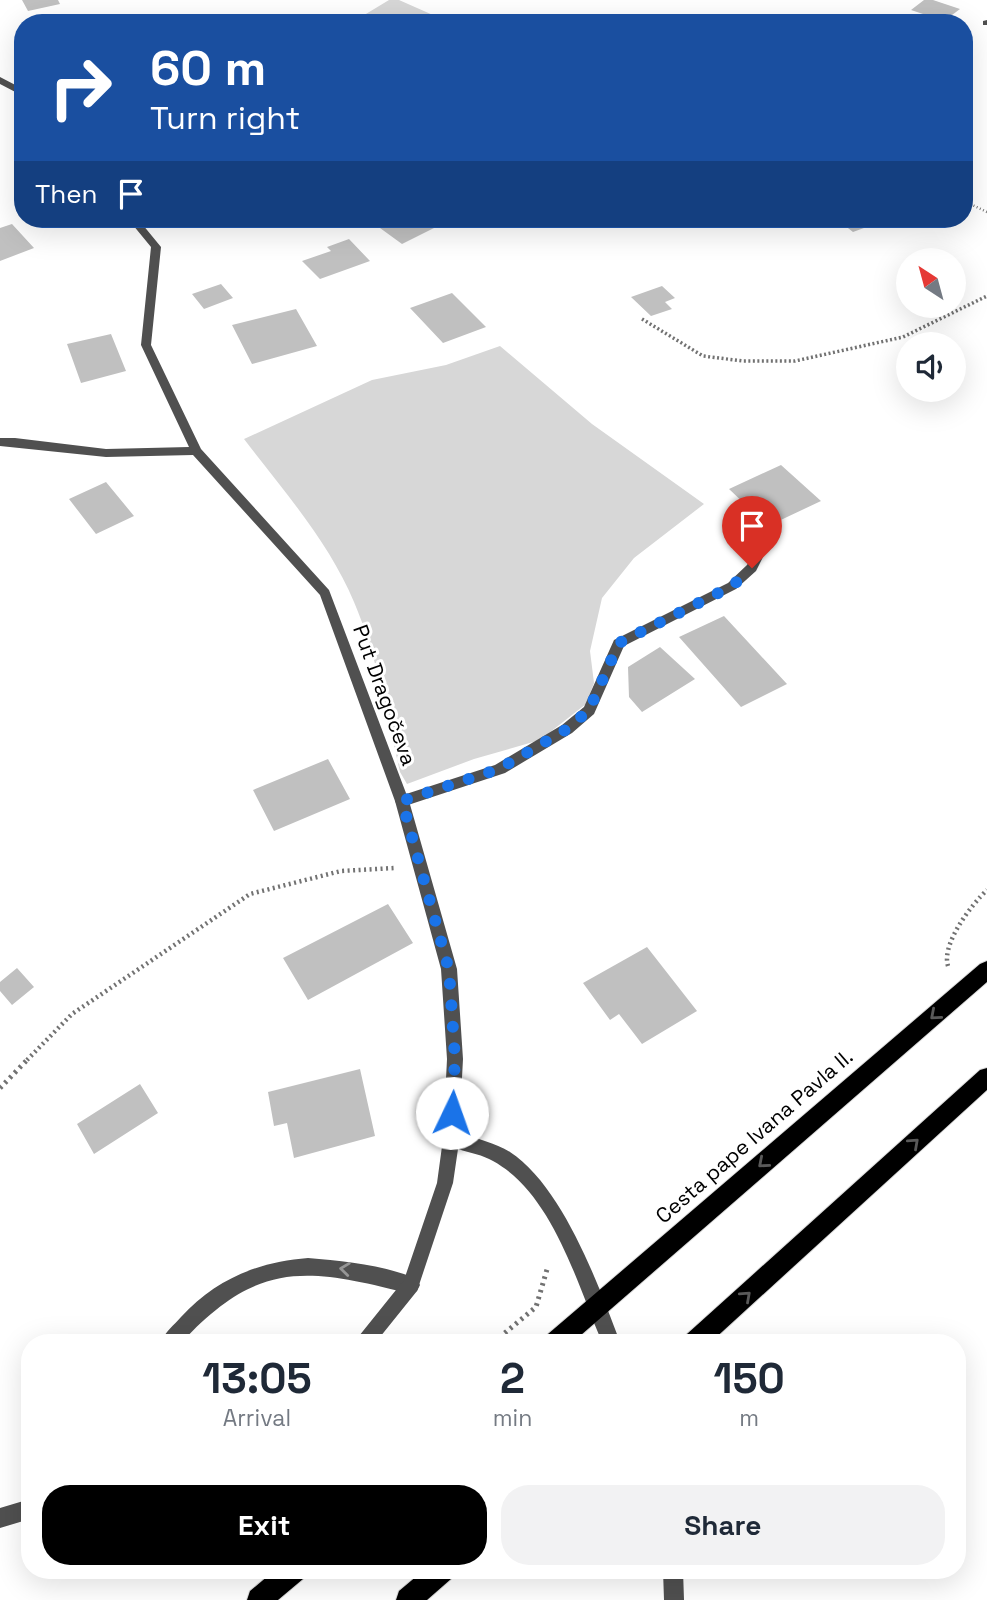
<!DOCTYPE html>
<meta charset="utf-8">
<style>
:root{--surface:#fff;--page:#f2f2f3;--text:#1f2937;--muted:#747a83;--accent:#000}
body{margin:0;font-family:"Space Grotesk",sans-serif;background:var(--page);color:var(--text);height:100vh;display:flex;flex-direction:column;font-size:26px;white-space:nowrap}
*{box-sizing:border-box;margin:0}
p{font-size:23px;color:var(--muted)}
.icon{flex:none;width:38px;height:38px;fill:none;stroke:currentColor;stroke-width:2;stroke-linecap:round;stroke-linejoin:round}
.map{position:relative;flex:1;overflow:hidden}
.sheet{position:absolute;left:21px;top:1334px;width:945px;height:245px;display:flex;flex-direction:column;background:var(--surface);border-radius:28px;box-shadow:0 7px 28px #0002}
.sheet>*{flex:none}
.banner{position:absolute;left:14px;top:14px;width:959px;height:214px;border-radius:28px;box-shadow:0 7px 28px #0002;background:#1a4fa0;color:#fff;overflow:hidden}
.needle{width:46px;rotate:324deg}
.tools{position:absolute;left:896px;top:248px;display:grid;gap:14px}
.tools a{display:grid;place-items:center;width:70px;height:70px;border-radius:50%;background:var(--surface);box-shadow:0 7px 28px #0002;font-size:35px}
.pin{position:absolute;display:grid;place-items:center;width:60px;height:60px;color:#fff;margin:-72px -30px;border-radius:50% 50% 50% 0;rotate:-45deg;box-shadow:0 0 7px #0007}
.pin .icon{rotate:45deg}
.me{position:absolute;width:77px;margin:-38px;rotate:3deg;stroke-linejoin:round;filter:drop-shadow(0 0 5px #0008)}
.turn{display:flex;align-items:center;gap:24px;height:147px;padding:0 21px;font-size:32px}
.turn .icon{width:91px;height:91px;stroke-width:2.5}
.turn b{display:block;font-size:49px;line-height:60px}
.then{display:flex;align-items:center;height:66px;padding:0 21px;background:#0003;gap:14px;font-size:26px}
.eta{display:flex;justify-content:space-evenly;align-items:center;height:119px;text-align:center}
.eta b{font-size:42px;font-weight:700;line-height:49px}
.cta{display:flex;gap:14px;margin-top:auto;padding:14px 21px}
.cta a{flex:1;height:80px;border-radius:28px;background:var(--accent);color:#fff;font-size:28px;font-weight:700;line-height:80px;text-align:center}
.cta a+a{background:var(--page);color:var(--text)}
.map>svg:first-child{display:block}
.green{fill:#d7d7d7}
.building{fill:#c0c0c0}
.lines{fill:none;stroke-linecap:round;stroke-linejoin:round}
.primary-casing{stroke:#dbdbdb;stroke-width:2}
.path-far3{stroke:#727272;stroke-width:2.5;stroke-dasharray:1 2.5;stroke-linecap:butt}
.path-far2{stroke:#727272;stroke-width:3.5;stroke-dasharray:2 2.5;stroke-linecap:butt}
.path-far1{stroke:#727272;stroke-width:4.5;stroke-dasharray:2 3.5;stroke-linecap:butt}
.path{stroke:#727272;stroke-width:5;stroke-dasharray:2.5 4.5;stroke-linecap:butt}
.service{fill:#505050;fill-rule:evenodd}
.minor{fill:#505050;fill-rule:evenodd}
.primary{fill:#000;fill-rule:evenodd}
.oneway{stroke:#595959}
.oneway2{stroke:#969696}
.route{stroke:#1a73e8;stroke-width:12;stroke-dasharray:0 21.6}
.labels{text-anchor:middle;dominant-baseline:central;stroke-width:6;stroke-linejoin:round;paint-order:stroke}
.street-label{font-size:21px;fill:#000;stroke:#fff}
</style>
<div class="map">
<svg width="987" height="1600" viewBox="0 0 987 1600">
<rect width="100%" height="100%" fill="#fff"/>
<!-- green -->
<path class="green" d="M 389,0 L 399,0 L 451,23 L 351,23 Z
M 500,346 L 592,424 L 704,504 L 634,558 L 602,598 L 590,651 L 594,683 L 586,704 L 540,740 L 474,759 L 407,784 L 400,772 C 387,715 377,656 354,602 C 329,542 283,490 244,439 L 372,380 L 446,365 Z"/>
<!-- building -->
<path class="building" d="M 22,0 L 58,0 L 60,4 L 28,11 Z
M 924,0 L 933,0 L 960,9 L 944,21 L 911,10 Z
M 395,219 L 425,219 L 436,227 L 402,244 L 380,228 Z
M 845,219 L 880,219 L 883,221 L 853,232 L 839,221 Z
M 12,224 L 34,248 L 0,261 L 0,228 Z
M 349,239 L 370,261 L 320,279 L 302,261 L 331,251 L 327,247 Z
M 221,284 L 233,298 L 204,309 L 192,294 Z
M 662,286 L 675,298 L 665,302 L 672,309 L 651,316 L 631,297 Z
M 452,293 L 486,327 L 443,343 L 410,308 Z
M 296,309 L 317,346 L 252,364 L 232,325 Z
M 111,334 L 126,371 L 81,383 L 67,344 Z
M 781,465 L 821,501 L 768,526 L 729,489 Z
M 106,482 L 134,516 L 96,534 L 69,499 Z
M 724,616 L 787,684 L 741,707 L 679,637 Z
M 660,647 L 695,679 L 642,712 L 629,697 L 628,667 Z
M 328,759 L 350,799 L 274,831 L 253,790 Z
M 388,904 L 413,943 L 308,1000 L 283,958 Z
M 647,947 L 697,1011 L 642,1044 L 619,1014 L 610,1020 L 583,983 Z
M 17,968 L 34,987 L 12,1005 L 0,991 L 0,982 Z
M 360,1069 L 375,1136 L 294,1158 L 287,1123 L 274,1126 L 268,1092 Z
M 140,1084 L 158,1113 L 94,1154 L 77,1124 Z"/>
<g class="lines">
<defs>
<path id="primary" d="M 987,961 L 987,982 L 573,1342 L 545,1342 L 548,1334 L 980,964 Z
M 987,1068 L 987,1090 L 711,1342 L 684,1342 L 687,1334 L 980,1070 Z
M 275,1570 L 306,1570 L 303,1579 L 278,1600 L 247,1600 L 250,1591 Z
M 424,1570 L 454,1570 L 451,1579 L 427,1600 L 396,1600 L 399,1591 Z"/>
</defs>
<!-- primary casing -->
<use href="#primary" class="primary-casing"/>
<!-- path-far3 -->
<path class="path-far3" d="M 964,201 L 987,212"/>
<!-- path-far2 -->
<path class="path-far2" d="M 642,319 L 703,356 L 743,361 L 795,361 L 903,337 L 987,296"/>
<!-- path-far1 -->
<path class="path-far1" d="M 948,966 C 941,944 972,904 987,890
M 27,1060 L 72,1014 L 250,894 L 341,871 L 394,868"/>
<!-- path -->
<path class="path" d="M 0,1088 L 29,1058
M 494,1342 L 536,1307 L 548,1266"/>
<!-- service -->
<path class="service" d="M 987,20 L 987,25 L 983,25 L 983,21 Z
M 762,543 L 768,547 L 756,571 L 736,589 L 624,646 L 594,714 L 572,733 L 505,773 L 402,807 L 397,805 L 395,801 L 397,797 L 495,765 L 562,725 L 584,707 L 614,640 L 728,583 L 747,565 L 758,544 Z
M 308,1258 C 344,1261 384,1265 417,1279 L 420,1285 L 417,1291 L 411,1294 C 308,1268 259,1259 182,1342 L 161,1342 C 165,1332 174,1325 181,1317 C 216,1279 258,1262 308,1258 Z"/>
<!-- minor -->
<path class="minor" d="M 0,77 L 23,89 L 23,96 L 0,84 Z
M 128,219 L 138,219 L 161,247 L 151,345 L 201,449 L 329,590 L 409,801 L 457,969 L 463,1059 L 459,1134 C 477,1138 495,1143 510,1152 C 563,1187 598,1284 620,1342 L 602,1342 C 577,1284 553,1194 493,1161 C 483,1155 470,1153 458,1149 L 453,1183 L 417,1291 L 376,1342 L 356,1342 L 359,1336 L 404,1280 L 437,1183 L 443,1139 L 447,1059 L 441,969 L 395,801 L 320,595 L 193,455 L 106,457 L 0,446 L 0,438 L 15,438 L 106,449 L 189,447 L 141,345 L 151,247 Z
M 30,1499 L 30,1519 L 0,1528 L 0,1508 Z
M 663,1570 L 683,1570 L 684,1600 L 664,1600 Z"/>
<!-- primary -->
<use href="#primary" class="primary"/>
</g>
<!-- one-way arrows -->
<defs><path id="oneway-chevron" d="M-2-3.5L2.5 0L-2 3.5" fill="none" stroke-width="1.6" stroke-linecap="round" stroke-linejoin="round" transform="scale(1.75)"/></defs>
<g class="oneway">
<use href="#oneway-chevron" transform="translate(935 1015) rotate(139)"/>
<use href="#oneway-chevron" transform="translate(914 1143) rotate(-42)"/>
<use href="#oneway-chevron" transform="translate(763 1163) rotate(139)"/>
<use href="#oneway-chevron" transform="translate(746 1296) rotate(-42)"/>
</g>
<use class="oneway2" href="#oneway-chevron" transform="translate(345 1269) rotate(-173)"/>
<g class="lines">
<!-- route -->
<path class="route" d="M 452,1113 L 455,1059 L 449,970 L 402,801 L 499,769 L 567,729 L 589,710 L 619,643 L 732,586 L 752,568"/>
</g>
<g class="labels">
<!-- street labels -->
<g class="street-label">
<text transform="translate(385 695) rotate(70)">Put Dragočeva</text>
<text transform="translate(754 1136) rotate(-41)">Cesta pape Ivana Pavla II.</text>
</g>
</g>
</svg>
<div class="tools">
<a><svg class="needle" viewBox="-14 -14 28 28"><path d="M0-13l5 13h-10z" fill="#e53935"/><path d="M0 13l5-13h-10z" fill="#747a83"/></svg></a>
<a><svg class="icon" aria-label="sound" viewBox="0 0 24 24"><path d="M4 9h4l5-4v14l-5-4H4zM17 9q2 3 0 6"/></svg></a>
</div>
<div class="pin" style="left:752px;top:568px;background:#d93025"><svg class="icon" aria-label="arrive" viewBox="0 0 24 24"><path d="M6 21V4h12l-3 4 3 4H6"/></svg></div>
<svg class="me" style="left:452px;top:1113px" viewBox="-20 -20 40 40"><circle r="19" fill="#fff"/><path d="M0-13L10 11 0 6-10 11z" fill="#1a73e8"/></svg>
<div class="banner">
<div class="turn"><svg class="icon" aria-label="right" viewBox="0 0 24 24"><path d="M7 20v-9h11M14 6l5 5-5 5"/></svg><div><b>60 m</b>Turn right</div></div>
<div class="then">Then<svg class="icon" aria-label="arrive" viewBox="0 0 24 24"><path d="M6 21V4h12l-3 4 3 4H6"/></svg></div>
</div>
<section class="sheet">
<div class="eta">
<div><b>13:05</b><p>Arrival</p></div>
<div><b>2</b><p>min</p></div>
<div><b>150</b><p>m</p></div>
</div>
<div class="cta"><a>Exit</a><a>Share</a></div>
</section>
</div>
